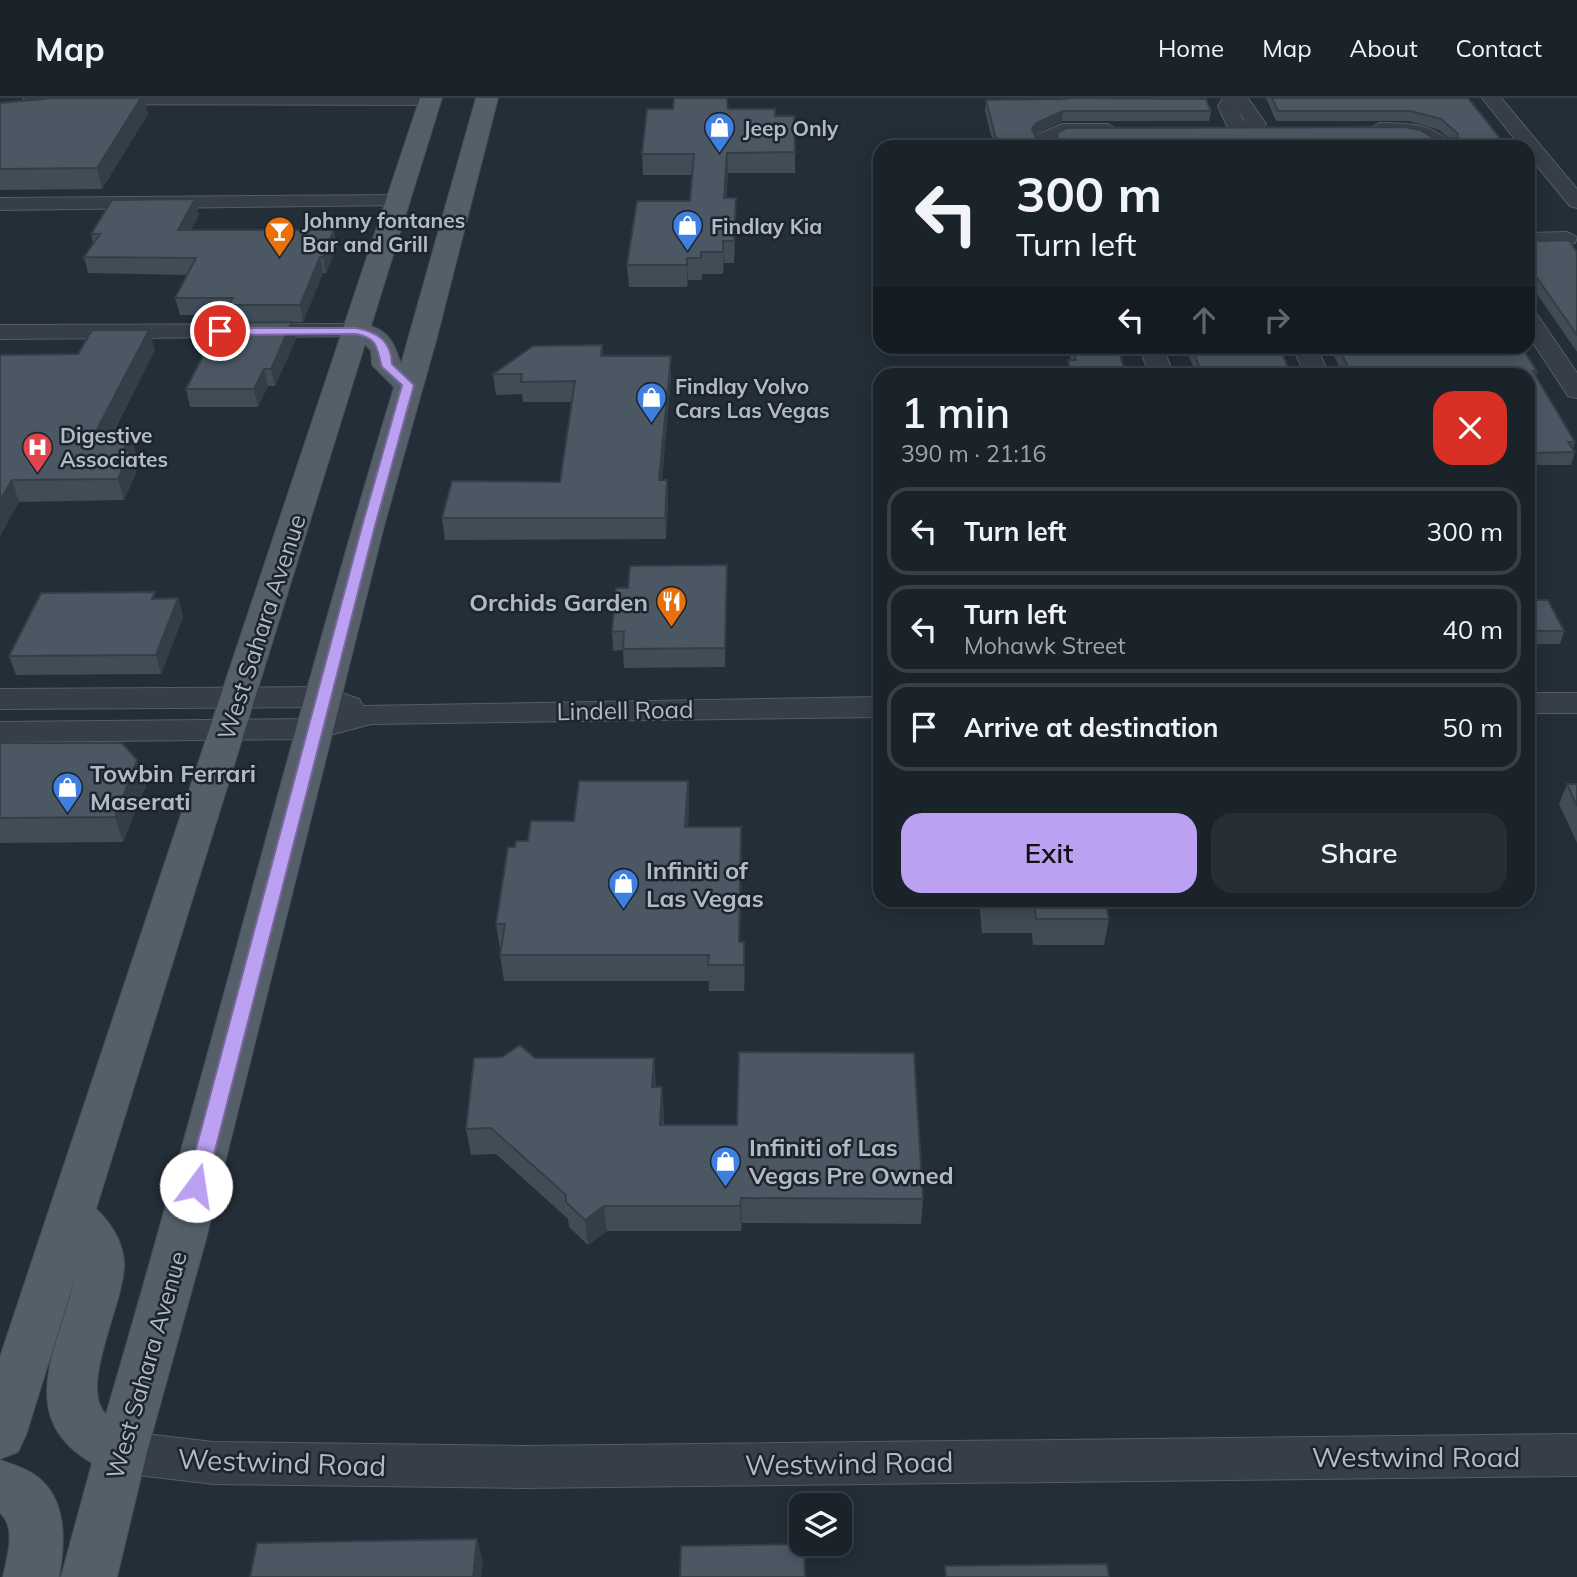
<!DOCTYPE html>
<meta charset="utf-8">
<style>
:root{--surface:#1a222a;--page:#272f36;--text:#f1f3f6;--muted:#9fa4a8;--line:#383f47;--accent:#bca0f2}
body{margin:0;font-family:Mulish,sans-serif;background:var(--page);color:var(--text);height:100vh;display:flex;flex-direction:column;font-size:26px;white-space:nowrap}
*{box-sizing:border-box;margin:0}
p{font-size:23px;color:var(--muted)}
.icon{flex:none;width:38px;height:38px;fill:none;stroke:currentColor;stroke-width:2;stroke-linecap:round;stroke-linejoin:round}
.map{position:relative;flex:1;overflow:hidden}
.drawer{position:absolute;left:873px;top:270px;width:662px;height:539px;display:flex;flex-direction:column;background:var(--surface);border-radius:21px;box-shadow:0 4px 18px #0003,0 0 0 2px var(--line)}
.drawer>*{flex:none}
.hud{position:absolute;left:873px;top:42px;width:662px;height:214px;border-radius:21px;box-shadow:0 4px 18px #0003,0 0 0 2px var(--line);background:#1a222a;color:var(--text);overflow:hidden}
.tools{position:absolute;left:789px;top:1395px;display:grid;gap:14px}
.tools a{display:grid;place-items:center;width:63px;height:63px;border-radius:14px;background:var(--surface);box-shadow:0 4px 18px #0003,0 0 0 2px var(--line);font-size:35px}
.pin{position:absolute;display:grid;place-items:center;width:60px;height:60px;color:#fff;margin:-30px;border:4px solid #fff;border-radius:50%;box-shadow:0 2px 7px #0007}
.me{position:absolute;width:77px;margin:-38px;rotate:14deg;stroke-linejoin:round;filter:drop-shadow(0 0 5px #0008)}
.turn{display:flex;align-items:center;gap:24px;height:147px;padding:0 28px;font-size:32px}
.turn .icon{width:91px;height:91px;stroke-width:2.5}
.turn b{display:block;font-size:49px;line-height:60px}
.lanes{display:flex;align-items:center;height:66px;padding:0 28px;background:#0003;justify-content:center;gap:35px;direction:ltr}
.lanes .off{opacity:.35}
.round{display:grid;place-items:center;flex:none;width:74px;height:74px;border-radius:21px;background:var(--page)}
.head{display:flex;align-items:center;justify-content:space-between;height:119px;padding:0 28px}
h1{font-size:42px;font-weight:600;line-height:52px}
.cta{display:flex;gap:14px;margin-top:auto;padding:14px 28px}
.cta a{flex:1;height:80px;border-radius:21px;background:var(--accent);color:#111;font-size:28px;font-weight:600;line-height:80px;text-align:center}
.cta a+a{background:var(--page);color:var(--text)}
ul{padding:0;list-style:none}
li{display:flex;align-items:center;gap:21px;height:88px;margin:0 14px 10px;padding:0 14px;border:4px solid var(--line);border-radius:21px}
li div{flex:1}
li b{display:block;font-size:26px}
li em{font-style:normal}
header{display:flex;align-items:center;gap:42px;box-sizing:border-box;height:98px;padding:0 35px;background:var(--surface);border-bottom:2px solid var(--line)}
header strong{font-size:33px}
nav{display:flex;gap:38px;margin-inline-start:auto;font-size:24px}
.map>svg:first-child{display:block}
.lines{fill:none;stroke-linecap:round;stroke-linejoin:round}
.minor-casing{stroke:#545d66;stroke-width:2}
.major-casing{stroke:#434b55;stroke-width:2}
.minor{fill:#363f49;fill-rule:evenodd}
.major{fill:#545f69;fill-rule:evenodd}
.wall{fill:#404c56}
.shaded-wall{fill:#343e46}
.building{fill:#4b5864;stroke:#343e46;stroke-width:2}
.route{fill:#bca0f2;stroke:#7a689d;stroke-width:2}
.labels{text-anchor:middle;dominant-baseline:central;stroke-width:5;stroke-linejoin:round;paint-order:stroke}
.far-poi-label{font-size:21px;font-weight:bold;fill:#b1bac5;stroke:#1c242d;text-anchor:start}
.poi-label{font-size:24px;font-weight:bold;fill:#b1bac5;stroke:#1c242d;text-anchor:start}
.street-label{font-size:24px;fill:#b1bac5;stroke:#1c242d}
.near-street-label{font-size:28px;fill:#b1bac5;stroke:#1c242d}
</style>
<header>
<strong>Map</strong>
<nav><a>Home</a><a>Map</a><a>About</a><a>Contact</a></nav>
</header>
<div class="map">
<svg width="1577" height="1479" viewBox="0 0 1577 1479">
<rect width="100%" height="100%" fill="#232e38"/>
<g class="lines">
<defs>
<path id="minor" d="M 23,0 L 440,0 L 440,1 L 431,7 L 32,6 Z
M 1223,0 L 1248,0 L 1266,26 C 1254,41 1244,37 1228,30 L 1218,8 ZM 1237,10 L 1245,23 L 1243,22 Z
M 1482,0 L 1501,0 L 1577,91 L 1577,110 L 1570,108 L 1528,57 L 1528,49 L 1521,49 Z
M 1379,25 C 1406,25 1436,25 1453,49 L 1432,49 L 1414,38 L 1372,35 L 1369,31 Z
M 1062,26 L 1108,26 L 1118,32 C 1107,44 1073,34 1054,43 L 1056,49 L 1036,49 L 1034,41 L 1037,37 Z
M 398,97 L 405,99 L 408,103 L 405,107 L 0,112 L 0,100 Z
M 1567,134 L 1577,139 L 1575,145 L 1528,147 L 1528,135 Z
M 1528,213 L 1536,215 L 1577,275 L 1577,300 L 1568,298 L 1528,237 Z
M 356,226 L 364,228 L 368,233 L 364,238 L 0,241 L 0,227 Z
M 1139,248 L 1163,248 L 1173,276 L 1149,276 Z
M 1292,248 L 1316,248 L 1329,276 L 1305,276 Z
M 324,589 L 359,601 L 363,608 L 880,599 L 880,619 L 371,626 L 315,641 L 0,644 L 0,624 L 315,621 L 338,615 L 321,609 L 0,611 L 0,591 Z
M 1528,595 L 1577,595 L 1577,615 L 1528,615 Z
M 121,1333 L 213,1344 L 522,1348 L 1577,1336 L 1577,1378 L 522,1390 L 213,1386 L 121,1375 L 105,1369 L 98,1354 L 105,1339 Z"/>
<path id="major" d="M 420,0 L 442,0 L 371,228 C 391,235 395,248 401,266 L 476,0 L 498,0 L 437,239 L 384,428 L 206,1141 L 147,1354 L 117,1479 L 61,1479 L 92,1365 C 13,1319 59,1250 74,1183 L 26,1337 L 18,1354 L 0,1361 L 0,1259 ZM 365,246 L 371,253 L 372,267 L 394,289 C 291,630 207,975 106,1316 C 77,1290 127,1200 124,1163 C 122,1143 111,1125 96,1111 Z
M 0,1362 C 12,1366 25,1370 35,1377 C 68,1400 65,1445 59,1479 L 3,1479 C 7,1459 17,1430 0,1415 Z"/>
</defs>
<!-- minor casing -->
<use href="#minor" class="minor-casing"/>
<!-- major casing -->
<use href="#major" class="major-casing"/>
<!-- minor -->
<use href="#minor" class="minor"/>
<!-- major -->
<use href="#major" class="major"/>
</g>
<!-- wall -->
<path class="wall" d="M 54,0 L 144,0 L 148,16 L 102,91 L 0,92 L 0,5 Z
M 1060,0 L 1155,0 L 1211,13 L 1209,23 L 1062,23 L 1035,36 L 1037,41 L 1448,40 L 1439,32 L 1409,23 L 1276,23 L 1266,0 L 1468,0 L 1507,49 L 994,49 L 985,13 L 986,2 L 1060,1 Z
M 728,11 L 775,18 L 795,54 L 795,75 L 728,75 L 726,100 L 736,122 L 734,165 L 724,165 L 723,176 L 702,176 L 702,182 L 688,182 L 687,189 L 629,189 L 627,167 L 690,103 L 692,77 L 643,77 L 642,56 Z
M 199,117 L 191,132 L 337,148 L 326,175 L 323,175 L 303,224 L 233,224 L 232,217 L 180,217 L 175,200 L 188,177 L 88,175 L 84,159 L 93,145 L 91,136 Z
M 1528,127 L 1529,138 L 1539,143 L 1577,154 L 1577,254 L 1528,183 Z
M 292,224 L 296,241 L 275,288 L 268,288 L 258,309 L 190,309 L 186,291 Z
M 602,247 L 603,258 L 671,278 L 662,382 L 667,382 L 668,403 L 666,441 L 445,442 L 442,420 L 560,384 L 572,304 L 523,304 L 522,296 L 496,297 L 493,276 Z
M 1067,248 L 1117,248 L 1126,276 L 1067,276 L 1068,262 L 1071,262 Z
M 1185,248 L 1279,248 L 1291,276 L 1196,276 Z
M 1329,248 L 1521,248 L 1537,273 L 1536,278 L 1575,344 L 1573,351 L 1575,354 L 1571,367 L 1528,367 L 1528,276 L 1343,276 Z
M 155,252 L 112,337 L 137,358 L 134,365 L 136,375 L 124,402 L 19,404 L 0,438 L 0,257 L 78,256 Z
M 727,467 L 725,569 L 624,570 L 623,552 L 613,553 L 612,534 L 628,490 Z
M 1528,499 L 1530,502 L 1564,533 L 1560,546 L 1528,546 Z
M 178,500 L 183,519 L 161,576 L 16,577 L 9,558 L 157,501 Z
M 0,645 L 137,662 L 146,688 L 123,744 L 0,745 Z
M 688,683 L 689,708 L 688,729 L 741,729 L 742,755 L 740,844 L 745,870 L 744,893 L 709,893 L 709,883 L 504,883 L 500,857 L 501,851 L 500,851 L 496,826 L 515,749 L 574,723 Z
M 1567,686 L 1577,686 L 1577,745 L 1559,706 Z
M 1528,696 L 1531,704 L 1528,714 Z
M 979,802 L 1105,802 L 1109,821 L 1104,847 L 1033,847 L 1032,835 L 982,835 Z
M 535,960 L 656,986 L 656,989 L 664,1015 L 664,1027 L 923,1101 L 921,1126 L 742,1125 L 741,1133 L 607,1133 L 588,1147 L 569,1129 L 568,1121 L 496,1056 L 471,1057 L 466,1031 Z"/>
<!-- shaded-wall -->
<path class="shaded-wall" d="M 141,0 L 144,0 L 148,16 L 102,91 L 97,70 Z
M 1063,13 L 1062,23 L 1035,35 L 1032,31 L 1036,25 Z
M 727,55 L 728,75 L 725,122 L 724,100 Z
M 736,100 L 736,122 L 734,165 L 734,143 Z
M 195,101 L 199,117 L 182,148 L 178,132 Z
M 334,132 L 337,148 L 326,175 L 323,159 Z
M 723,143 L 724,165 L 723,176 Z
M 320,159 L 323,175 L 303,224 L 300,207 Z
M 687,160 L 688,182 L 687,189 Z
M 292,224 L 296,241 L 275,288 L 271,271 Z
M 149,232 L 155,252 L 100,359 L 94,337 Z
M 671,258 L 671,278 L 660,403 L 659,382 Z
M 264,271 L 268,288 L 258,309 L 254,291 Z
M 131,337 L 137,358 L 134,365 L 136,375 L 124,402 L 118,381 L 123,353 Z
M 12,382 L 19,404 L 0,438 L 0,402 Z
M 667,382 L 668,403 L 666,441 L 665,420 Z
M 727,467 L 727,486 L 725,569 L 725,550 Z
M 178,500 L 183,519 L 161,576 L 156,557 Z
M 137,662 L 146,688 L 123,744 L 115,719 Z
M 688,683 L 689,708 L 686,755 L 685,729 Z
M 741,729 L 742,755 L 739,870 L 739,844 Z
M 744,844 L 745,870 L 744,893 Z
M 654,960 L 656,986 L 654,1015 L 652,989 Z
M 662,989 L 664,1015 L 662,1052 L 660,1027 Z
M 741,1100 L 742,1125 L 741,1133 L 740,1108 Z
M 604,1108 L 607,1133 L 588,1147 L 585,1122 Z
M 477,1441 L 483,1464 L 481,1479 L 473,1479 Z"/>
<!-- building -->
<path class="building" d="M 54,0 L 141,0 L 97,70 L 0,71 L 0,5 Z
M 674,0 L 727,0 L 728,11 L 775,11 L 775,18 L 794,18 L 795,54 L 727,55 L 724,100 L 736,100 L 734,143 L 723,143 L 723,154 L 701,154 L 701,160 L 687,160 L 687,167 L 627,167 L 637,103 L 690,103 L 694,56 L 642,56 L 647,11 L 673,11 Z
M 1064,0 L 1206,1 L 1211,13 L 1063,13 L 1036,25 L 1032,31 L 1037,41 L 1057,41 L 1058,34 L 1067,30 L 1404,29 L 1420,32 L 1435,41 L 1458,40 L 1458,36 L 1441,21 L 1411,13 L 1278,13 L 1272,0 L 1468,0 L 1507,49 L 998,49 L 986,2 L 1065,1 Z
M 195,101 L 178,132 L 334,132 L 323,159 L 320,159 L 300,207 L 229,207 L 233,200 L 175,200 L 196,160 L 84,159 L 100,136 L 91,136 L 112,102 Z
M 1528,127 L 1529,138 L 1536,138 L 1539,143 L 1569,142 L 1577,154 L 1577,237 L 1528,167 Z
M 292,224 L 271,271 L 264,271 L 254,291 L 186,291 L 220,225 Z
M 92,232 L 149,232 L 94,337 L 131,337 L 123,353 L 130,353 L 118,381 L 12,382 L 0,402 L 0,257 L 78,256 Z
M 602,247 L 601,258 L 671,258 L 659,382 L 667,382 L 665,420 L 442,420 L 452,383 L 560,384 L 575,283 L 521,284 L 522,276 L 493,276 L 533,248 Z
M 1072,248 L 1117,248 L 1126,276 L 1072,276 L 1068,262 L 1076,262 Z
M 1191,248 L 1279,248 L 1291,276 L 1202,276 Z
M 1338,248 L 1521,248 L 1537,273 L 1533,273 L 1575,344 L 1568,344 L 1575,354 L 1528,355 L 1528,276 L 1351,276 Z
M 727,467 L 725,550 L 623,551 L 624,533 L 612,534 L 616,490 L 628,490 L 630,468 Z
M 155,494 L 152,501 L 178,500 L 156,557 L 9,558 L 41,495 Z
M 1528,499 L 1530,502 L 1548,502 L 1564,533 L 1528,533 Z
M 0,645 L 122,645 L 137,662 L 115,719 L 0,720 Z
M 579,683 L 688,683 L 685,729 L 741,729 L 739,844 L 744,844 L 744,867 L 708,867 L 709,857 L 500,857 L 505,826 L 496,826 L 508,749 L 515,749 L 516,743 L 528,743 L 531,723 L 574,723 Z
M 1567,686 L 1577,686 L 1577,708 Z
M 984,802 L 1105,802 L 1109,821 L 1036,821 L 1035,810 L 985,809 Z
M 520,947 L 535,960 L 654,960 L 652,989 L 662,989 L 660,1027 L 737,1027 L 739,954 L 914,955 L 923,1101 L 741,1100 L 740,1108 L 604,1108 L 585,1122 L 566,1104 L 566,1097 L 491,1030 L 466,1031 L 474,960 L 502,959 Z
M 477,1441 L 473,1479 L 250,1479 L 257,1445 Z
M 804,1446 L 805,1479 L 680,1479 L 681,1448 Z
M 1107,1466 L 1109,1479 L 946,1479 L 945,1468 Z"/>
<!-- route -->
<path class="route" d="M 356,230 C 378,234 391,243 392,266 L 414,287 L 375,428 L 206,1088 L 203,1093 L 196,1096 L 189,1093 L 186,1088 L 362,428 L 402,287 L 382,269 C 376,251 380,241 356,236 L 220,237 L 214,233 L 220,230 Z"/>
<!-- icons -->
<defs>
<symbol id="shop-pin" viewBox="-11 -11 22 30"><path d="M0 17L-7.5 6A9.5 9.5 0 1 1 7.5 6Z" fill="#3f7fe0" stroke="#1c242d"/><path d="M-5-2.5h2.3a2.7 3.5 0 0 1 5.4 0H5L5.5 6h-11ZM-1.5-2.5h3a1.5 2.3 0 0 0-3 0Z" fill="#fff"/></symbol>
<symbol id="bar-pin" viewBox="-11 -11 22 30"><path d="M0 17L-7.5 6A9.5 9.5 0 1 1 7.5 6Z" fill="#e8710a" stroke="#1c242d"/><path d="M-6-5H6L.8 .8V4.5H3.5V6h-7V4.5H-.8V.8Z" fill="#fff"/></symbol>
<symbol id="hospital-pin" viewBox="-11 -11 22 30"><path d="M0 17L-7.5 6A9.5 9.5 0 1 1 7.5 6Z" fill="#e0444e" stroke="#1c242d"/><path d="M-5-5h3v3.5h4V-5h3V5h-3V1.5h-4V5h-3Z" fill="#fff"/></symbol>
<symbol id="restaurant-pin" viewBox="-11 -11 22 30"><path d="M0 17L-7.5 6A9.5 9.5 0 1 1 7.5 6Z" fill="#e8710a" stroke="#1c242d"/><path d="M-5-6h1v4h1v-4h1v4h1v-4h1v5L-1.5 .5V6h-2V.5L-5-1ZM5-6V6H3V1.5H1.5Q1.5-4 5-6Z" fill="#fff"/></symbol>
</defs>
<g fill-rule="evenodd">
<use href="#shop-pin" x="702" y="12" width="35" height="47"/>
<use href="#shop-pin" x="670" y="110" width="35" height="47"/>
<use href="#bar-pin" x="262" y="116" width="35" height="47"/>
<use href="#shop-pin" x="634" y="282" width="35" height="47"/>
<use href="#hospital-pin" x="20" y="332" width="35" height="47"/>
<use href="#restaurant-pin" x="654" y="486" width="35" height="47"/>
<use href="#shop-pin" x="50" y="672" width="35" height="47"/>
<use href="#shop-pin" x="606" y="768" width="35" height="47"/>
<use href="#shop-pin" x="708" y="1046" width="35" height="47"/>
</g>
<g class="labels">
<!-- far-poi labels -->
<g class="far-poi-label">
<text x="743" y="30">Jeep Only</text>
<text x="302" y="122">Johnny fontanes<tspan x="302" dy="24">Bar and Grill</tspan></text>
<text x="711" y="128">Findlay Kia</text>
<text x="675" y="288">Findlay Volvo<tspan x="675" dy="24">Cars Las Vegas</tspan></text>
<text x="60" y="337">Digestive<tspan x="60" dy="24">Associates</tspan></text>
</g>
<!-- poi labels -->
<g class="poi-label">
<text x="648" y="504" text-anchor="end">Orchids Garden</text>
<text x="90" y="675">Towbin Ferrari<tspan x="90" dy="28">Maserati</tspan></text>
<text x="646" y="772">Infiniti of<tspan x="646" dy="28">Las Vegas</tspan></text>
<text x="749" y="1049">Infiniti of Las<tspan x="749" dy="28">Vegas Pre Owned</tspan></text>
</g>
<!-- street labels -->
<g class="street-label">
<text transform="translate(261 529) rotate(-72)">West Sahara Avenue</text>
<text transform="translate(625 612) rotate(-1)">Lindell Road</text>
<text transform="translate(146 1267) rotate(-74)">West Sahara Avenue</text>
</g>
<!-- near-street labels -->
<g class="near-street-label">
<text x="1416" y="1358">Westwind Road</text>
<text transform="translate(282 1364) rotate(2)">Westwind Road</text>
<text transform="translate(849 1365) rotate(-1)">Westwind Road</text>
</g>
</g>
</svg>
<div class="tools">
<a><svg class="icon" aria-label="layers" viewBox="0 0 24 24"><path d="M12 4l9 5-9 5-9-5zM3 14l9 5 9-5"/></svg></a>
</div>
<div class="pin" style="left:220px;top:233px;background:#d93025"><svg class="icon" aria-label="arrive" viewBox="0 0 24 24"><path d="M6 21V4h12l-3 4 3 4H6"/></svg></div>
<svg class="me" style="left:196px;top:1088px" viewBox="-20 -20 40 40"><circle r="19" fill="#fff"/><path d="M0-13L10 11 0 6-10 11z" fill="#bca0f2"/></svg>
<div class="hud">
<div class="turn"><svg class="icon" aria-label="left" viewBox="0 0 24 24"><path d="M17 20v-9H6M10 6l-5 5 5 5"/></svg><div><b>300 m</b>Turn left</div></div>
<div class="lanes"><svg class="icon" aria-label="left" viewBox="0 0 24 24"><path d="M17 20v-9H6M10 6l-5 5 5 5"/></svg><svg class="icon off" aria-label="ahead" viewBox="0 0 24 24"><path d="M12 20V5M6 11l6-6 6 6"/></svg><svg class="icon off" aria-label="right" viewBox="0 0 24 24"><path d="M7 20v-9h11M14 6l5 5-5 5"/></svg></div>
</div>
<section class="drawer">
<div class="head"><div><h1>1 min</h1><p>390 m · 21:16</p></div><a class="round" style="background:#d93025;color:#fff"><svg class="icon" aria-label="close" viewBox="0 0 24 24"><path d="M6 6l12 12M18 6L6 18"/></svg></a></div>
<ul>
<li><svg class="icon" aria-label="left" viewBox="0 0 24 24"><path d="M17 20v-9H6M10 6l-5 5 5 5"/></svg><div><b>Turn left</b></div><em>300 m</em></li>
<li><svg class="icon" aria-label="left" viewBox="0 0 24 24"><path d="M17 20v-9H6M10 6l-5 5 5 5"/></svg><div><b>Turn left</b><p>Mohawk Street</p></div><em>40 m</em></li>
<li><svg class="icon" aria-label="arrive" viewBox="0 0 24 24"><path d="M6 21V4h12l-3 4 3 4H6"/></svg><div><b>Arrive at destination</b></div><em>50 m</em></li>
</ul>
<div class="cta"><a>Exit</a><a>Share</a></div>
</section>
</div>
